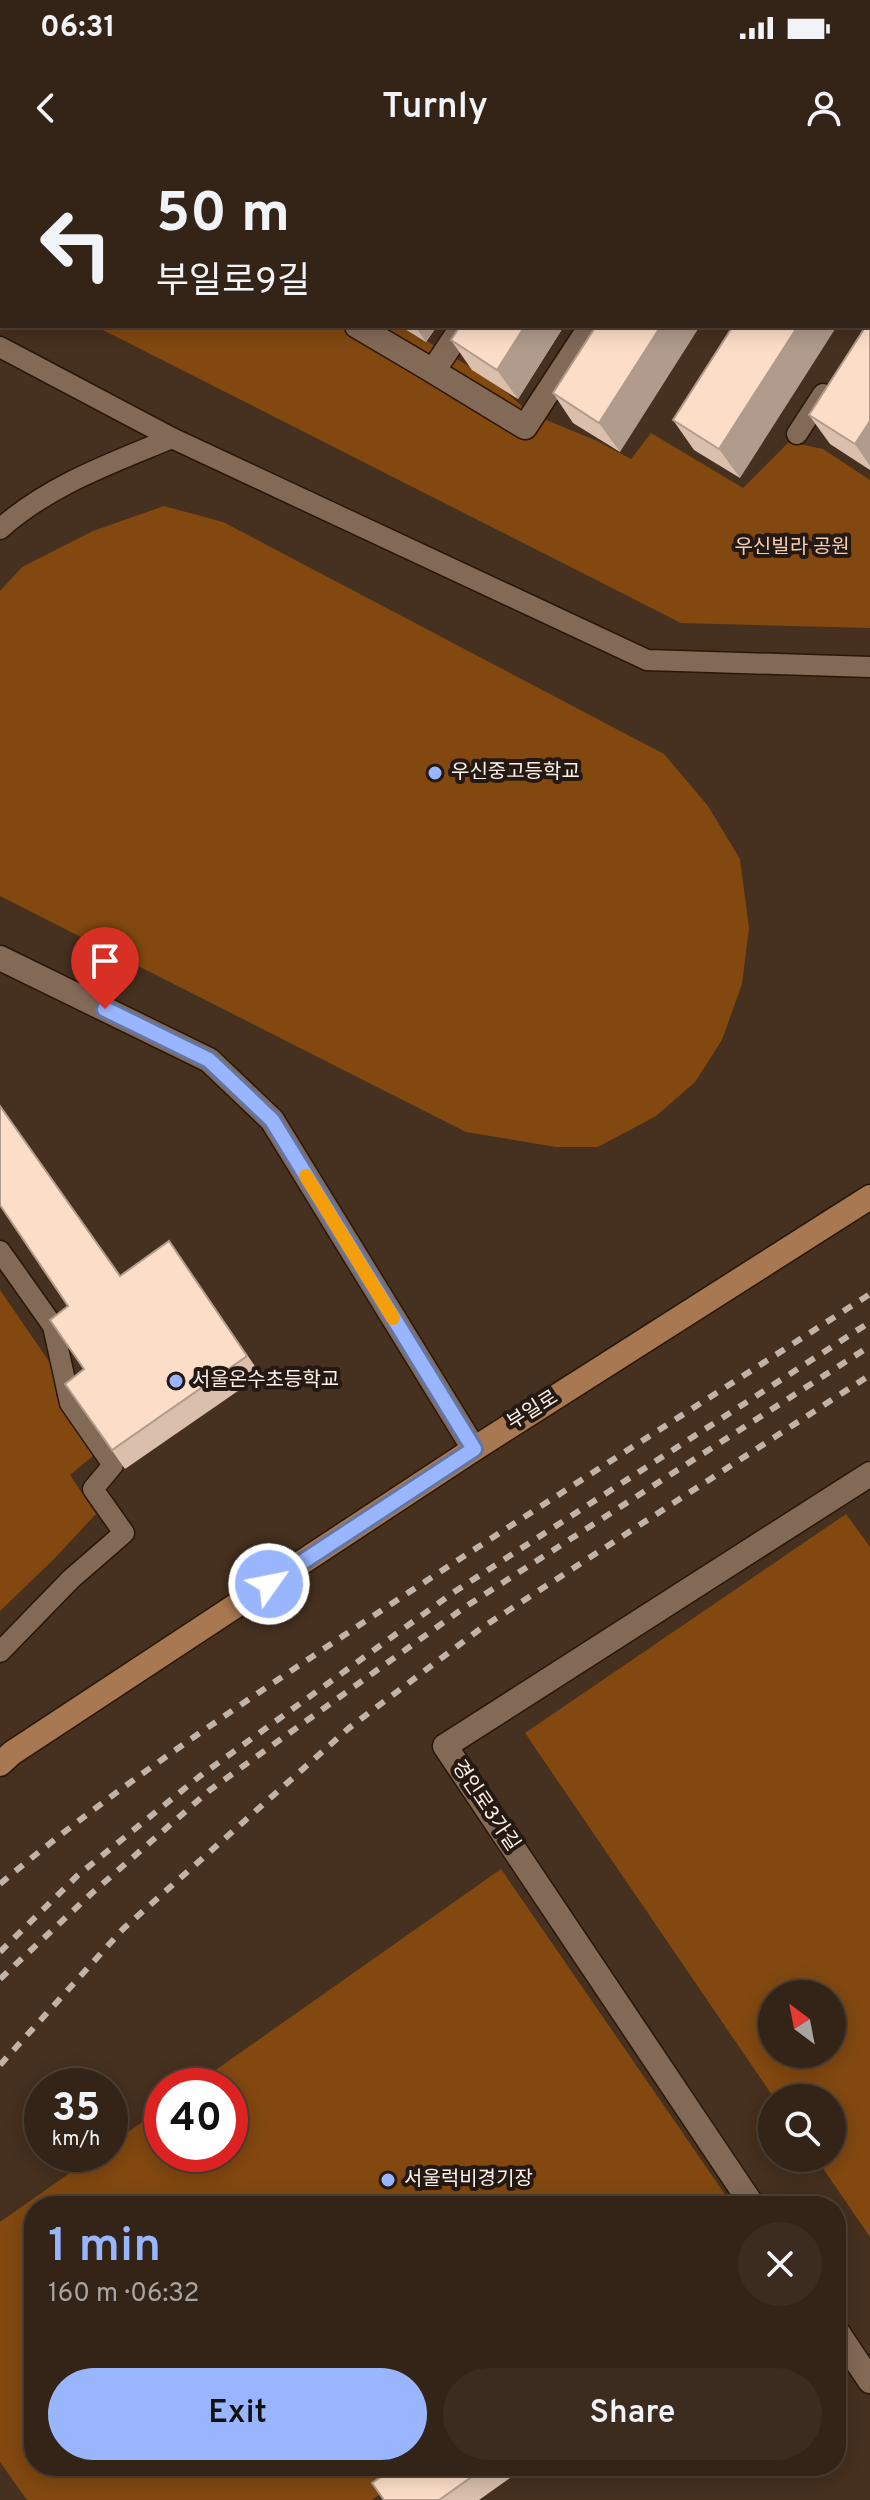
<!DOCTYPE html>
<meta charset="utf-8">
<style>
:root{--surface:#342417;--page:#3c2c20;--text:#f1f3f6;--muted:#a9a4a1;--line:#4e4136;--accent:#99b5fd}
body{margin:0;font-family:Overpass,"Noto Sans KR",sans-serif;background:var(--page);color:var(--text);height:100vh;display:flex;flex-direction:column;font-size:30px;white-space:nowrap}
*{box-sizing:border-box;margin:0}
p{font-size:26px;color:var(--muted)}
.icon{flex:none;width:44px;height:44px;fill:none;stroke:currentColor;stroke-width:2;stroke-linecap:round;stroke-linejoin:round}
.map{position:relative;flex:1;overflow:hidden}
.side{position:absolute;left:24px;top:2036px;width:822px;height:280px;display:flex;flex-direction:column;background:var(--surface);border-radius:32px;box-shadow:0 4px 20px #0003,0 0 0 2px var(--line)}
.side>*{flex:none}
.banner{position:absolute;left:0px;top:0px;width:870px;height:168px;box-shadow:0 4px 20px #0003,0 0 0 2px var(--line);background:#342417;color:var(--text);overflow:hidden}
.needle{width:52px;rotate:328deg}
.controls{position:absolute;left:758px;top:1820px;display:grid;gap:16px}
.controls a{display:grid;place-items:center;width:88px;height:88px;border-radius:50%;background:var(--surface);box-shadow:0 4px 20px #0003,0 0 0 2px var(--line);font-size:40px}
.speed{position:absolute;left:24px;top:1908px;display:flex;gap:16px;font-size:40px;font-weight:700;text-align:center}
.speed>*{display:grid;place-content:center;width:104px;height:104px;border-radius:50%;background:var(--surface);box-shadow:0 4px 20px #0003,0 0 0 2px var(--line);line-height:1}
.speed small{font-size:20px;font-weight:400}
.speed .limit{border:12px solid #d22;background:#fff;color:#111}
.pin{position:absolute;display:grid;place-items:center;width:68px;height:68px;color:#fff;margin:-82px -34px;border-radius:50% 50% 50% 0;rotate:-45deg;box-shadow:0 0 8px #0007}
.pin .icon{rotate:45deg}
.me{position:absolute;width:88px;margin:-44px;rotate:57deg;stroke-linejoin:round;filter:drop-shadow(0 0 6px #0008)}
.turn{display:flex;align-items:center;gap:28px;height:168px;padding:0 24px;font-size:36px}
.turn .icon{width:104px;height:104px;stroke-width:2.5}
.turn b{display:block;font-size:56px;line-height:68px}
.round{display:grid;place-items:center;flex:none;width:84px;height:84px;border-radius:42px;background:var(--page)}
.overview{display:flex;align-items:center;justify-content:space-between;height:136px;padding:0 24px}
h1{font-size:48px;font-weight:600;line-height:60px;color:var(--accent)}
.action{display:flex;gap:16px;margin-top:auto;padding:16px 24px}
.action a{flex:1;height:92px;border-radius:48px;background:var(--accent);color:#111;font-size:32px;font-weight:600;line-height:92px;text-align:center}
.action a+a{background:var(--page);color:var(--text)}
.status{display:flex;justify-content:space-between;align-items:center;height:56px;padding:0 40px;background:var(--surface);direction:ltr}
.status svg{height:22px;fill:currentColor}
header{display:flex;justify-content:space-between;align-items:center;height:104px;padding:0 24px;background:var(--surface);font-size:36px;font-weight:600}
.map>svg:first-child{display:block}
.green{fill:#824810;fill-rule:evenodd}
.lines{fill:none;stroke-linecap:round;stroke-linejoin:round}
.lane-casing{stroke:#2b1707;stroke-width:23}
.street-casing{stroke:#2b1707;stroke-width:27}
.secondary-casing{stroke:#2b1707;stroke-width:27}
.lane{stroke:#836a57;stroke-width:20}
.street{stroke:#836a57;stroke-width:24}
.secondary{stroke:#a77852;stroke-width:24}
.rail{stroke:#c2b3a8;stroke-width:6;stroke-dasharray:10 10;stroke-linecap:butt}
.wall{fill:#d9bfac}
.shaded-wall{fill:#b09b8c}
.building{fill:#fcdec8;stroke:#b09b8c;stroke-width:2}
.route-casing{stroke:#6376a4;stroke-width:20}
.route{stroke:#99b5fd;stroke-width:14}
.slow{stroke:#f59e0b;stroke-width:14}
.poi-dot{fill:#99b5fd;stroke:#251a13;stroke-width:3}
.labels{text-anchor:middle;dominant-baseline:central;stroke-width:8;stroke-linejoin:round;paint-order:stroke}
.park-label{font-size:20px;fill:#f5cfb4;stroke:#251a13}
.poi-label{font-size:20px;fill:#fdf1e9;stroke:#251a13;text-anchor:start}
.street-label{font-size:20px;fill:#fdf1e9;stroke:#251a13}
</style>
<div class="status"><b>06:31</b><svg viewBox="0 0 49 12"><path d="M0 12V9h3v3zM5 12V6h3v6zM10 12V3h3v9zM15 12V0h3v12zM26 1h20v11H26zM47 4h2v5h-2z"/></svg></div>
<header><svg class="icon" aria-label="back" viewBox="0 0 24 24"><path d="M15 5l-7 7 7 7"/></svg>Turnly<svg class="icon" aria-label="person" viewBox="0 0 24 24"><circle cx="12" cy="8" r="4"/><path d="M4 21q1-7 8-7t8 7"/></svg></header>
<div class="map">
<svg width="870" height="2340" viewBox="0 0 870 2340">
<rect width="100%" height="100%" fill="#46301f"/>
<!-- green -->
<path class="green" d="M 95,166 L 402,166 L 495,222 L 525,249 L 541,258 L 595,280 L 631,299 L 651,273 L 743,328 L 789,282 L 823,289 L 870,320 L 870,468 L 681,463 Z
M 164,346 L 223,362 L 664,594 L 708,646 L 740,699 L 749,768 L 742,824 L 722,880 L 695,922 L 656,956 L 598,987 L 556,987 L 466,972 L 0,736 L 0,431 L 22,407 L 93,371 Z
M 0,1130 L 57,1213 L 56,1235 L 94,1295 L 70,1315 L 96,1354 L 53,1400 L 0,1451 Z
M 846,1354 L 870,1387 L 870,2077 L 816,1998 L 832,1998 L 832,1938 L 774,1938 L 525,1573 ZM 832,1834 L 832,1894 L 772,1894 L 772,1834 Z
M 501,1709 L 733,2046 L 34,2046 L 34,2306 L 420,2306 L 372,2340 L 27,2340 L 0,2302 L 0,2062 L 97,1994 L 110,1994 L 110,1985 L 162,1948 L 162,1994 L 230,1994 L 230,1926 L 193,1926 Z"/>
<g class="lines">
<defs>
<path id="lane" d="M 0,187 L 172,278 L 647,500 L 870,507
M 797,274 L 823,234
M 0,369 C 49,325 112,303 172,278
M 0,1091 L 53,1166 L 70,1243 L 113,1305 L 93,1329 L 124,1373 L 71,1419 L 0,1492"/>
<path id="street" d="M 85,0 L 87,2
M 165,2 L 166,0
M 297,2 L 299,0
M 434,2 L 435,0
M 699,2 L 700,0
M 357,166 L 433,211
M 463,166 L 433,211 L 525,267 L 591,166
M 0,798 L 209,900 L 272,960 L 474,1289
M 753,2046 L 445,1586 L 870,1314
M 836,2170 L 870,2221"/>
<path id="secondary" d="M 0,1604 L 12,1593 L 474,1289 L 870,1037"/>
</defs>
<!-- lane casing -->
<use href="#lane" class="lane-casing"/>
<!-- street casing -->
<use href="#street" class="street-casing"/>
<!-- secondary casing -->
<use href="#secondary" class="secondary-casing"/>
<!-- lane -->
<use href="#lane" class="lane"/>
<!-- street -->
<use href="#street" class="street"/>
<!-- secondary -->
<use href="#secondary" class="secondary"/>
<!-- rail -->
<path class="rail" d="M 0,1724 C 108,1633 225,1555 343,1476 C 517,1360 694,1248 870,1134
M 0,1792 L 77,1716 L 200,1616 L 454,1432 L 870,1162
M 0,1819 L 92,1733 L 210,1630 L 465,1447 L 870,1186
M 0,1905 L 123,1769 L 349,1568 L 480,1469 L 870,1215"/>
</g>
<!-- wall -->
<path class="wall" d="M 870,160 L 870,310 L 830,284 L 809,255 Z
M 400,166 L 437,166 L 426,182 Z
M 564,166 L 518,239 L 472,210 L 451,180 Z
M 596,166 L 620,292 L 573,263 L 553,233 Z
M 733,166 L 740,318 L 694,290 L 673,260 Z
M 169,1081 L 261,1215 L 125,1309 L 65,1224 L 84,1209 L 68,1146 L 120,1116 Z
M 397,2306 L 527,2306 L 479,2340 L 384,2340 Z"/>
<!-- shaded-wall -->
<path class="shaded-wall" d="M 232,0 L 272,0 L 271,2 L 231,2 Z
M 369,0 L 409,0 L 407,2 L 368,2 Z
M 504,0 L 543,0 L 542,2 L 502,2 Z
M 631,0 L 671,0 L 669,2 L 630,2 Z
M 767,0 L 791,0 L 792,2 L 766,2 Z
M 870,53 L 870,115 L 868,118 L 868,56 Z
M 415,166 L 437,166 L 426,182 Z
M 525,166 L 564,166 L 518,239 L 497,210 Z
M 661,166 L 700,166 L 620,292 L 599,263 Z
M 798,166 L 837,166 L 740,318 L 719,289 Z
M 870,261 L 870,306 L 855,284 Z"/>
<!-- building -->
<path class="building" d="M 168,0 L 232,0 L 231,2 L 168,2 Z
M 305,0 L 369,0 L 368,2 L 304,2 Z
M 439,0 L 504,0 L 502,2 L 438,2 Z
M 567,0 L 631,0 L 630,2 L 566,2 Z
M 703,0 L 767,0 L 766,2 L 701,2 Z
M 840,0 L 870,0 L 870,53 L 868,56 L 868,2 L 838,2 Z
M 870,160 L 870,261 L 855,284 L 809,255 L 866,166 L 868,166 Z
M 460,166 L 525,166 L 497,210 L 451,180 Z
M 596,166 L 661,166 L 599,263 L 553,233 Z
M 733,166 L 798,166 L 719,289 L 673,260 Z
M 0,946 L 120,1116 L 169,1081 L 247,1196 L 112,1290 L 65,1224 L 84,1209 L 50,1160 L 68,1146 L 0,1045 Z
M 397,2306 L 487,2306 L 439,2340 L 384,2340 L 372,2323 Z"/>
<g class="lines">
<defs>
<path id="route" d="M 105,849 L 209,900 L 272,960 L 474,1289 L 269,1424"/>
</defs>
<!-- route casing -->
<use href="#route" class="route-casing"/>
<!-- route -->
<use href="#route" class="route"/>
<!-- slow -->
<path class="slow" d="M 306,1016 L 393,1158"/>
</g>
<!-- markers -->
<g class="poi-dot">
<circle cx="435" cy="613" r="8"/>
<circle cx="176" cy="1221" r="8"/>
<circle cx="388" cy="2020" r="8"/>
</g>
<g class="labels">
<!-- park labels -->
<g class="park-label">
<text x="792" y="388">우신빌라 공원</text>
</g>
<!-- poi labels -->
<g class="poi-label">
<text x="451" y="613">우신중고등학교</text>
<text x="192" y="1221">서울온수초등학교</text>
<text x="404" y="2020">서울럭비경기장</text>
</g>
<!-- street labels -->
<g class="street-label">
<text transform="translate(533 1251) rotate(-32)">부일로</text>
<text transform="translate(485 1646) rotate(56)">경인로3가길</text>
</g>
</g>
</svg>
<div class="controls">
<a><svg class="needle" viewBox="-14 -14 28 28"><path d="M0-13l5 13h-10z" fill="#e53935"/><path d="M0 13l5-13h-10z" fill="#a9a4a1"/></svg></a>
<a><svg class="icon" aria-label="search" viewBox="0 0 24 24"><circle cx="10" cy="10" r="6"/><path d="M15 15l6 6"/></svg></a>
</div>
<div class="speed"><div>35<small>km/h</small></div><div class="limit">40</div></div>
<div class="pin" style="left:105px;top:849px;background:#d93025"><svg class="icon" aria-label="arrive" viewBox="0 0 24 24"><path d="M6 21V4h12l-3 4 3 4H6"/></svg></div>
<svg class="me" style="left:269px;top:1424px" viewBox="-20 -20 40 40"><circle r="17" fill="#99b5fd" stroke="#fff" stroke-width="3"/><path d="M0-11L8 9 0 5-8 9z" fill="#fff"/></svg>
<div class="banner">
<div class="turn"><svg class="icon" aria-label="left" viewBox="0 0 24 24"><path d="M17 20v-9H6M10 6l-5 5 5 5"/></svg><div><b>50 m</b>부일로9길</div></div>
</div>
<section class="side">
<div class="overview"><div><h1>1 min</h1><p>160 m · 06:32</p></div><a class="round"><svg class="icon" aria-label="close" viewBox="0 0 24 24"><path d="M6 6l12 12M18 6L6 18"/></svg></a></div>
<div class="action"><a>Exit</a><a>Share</a></div>
</section>
</div>
